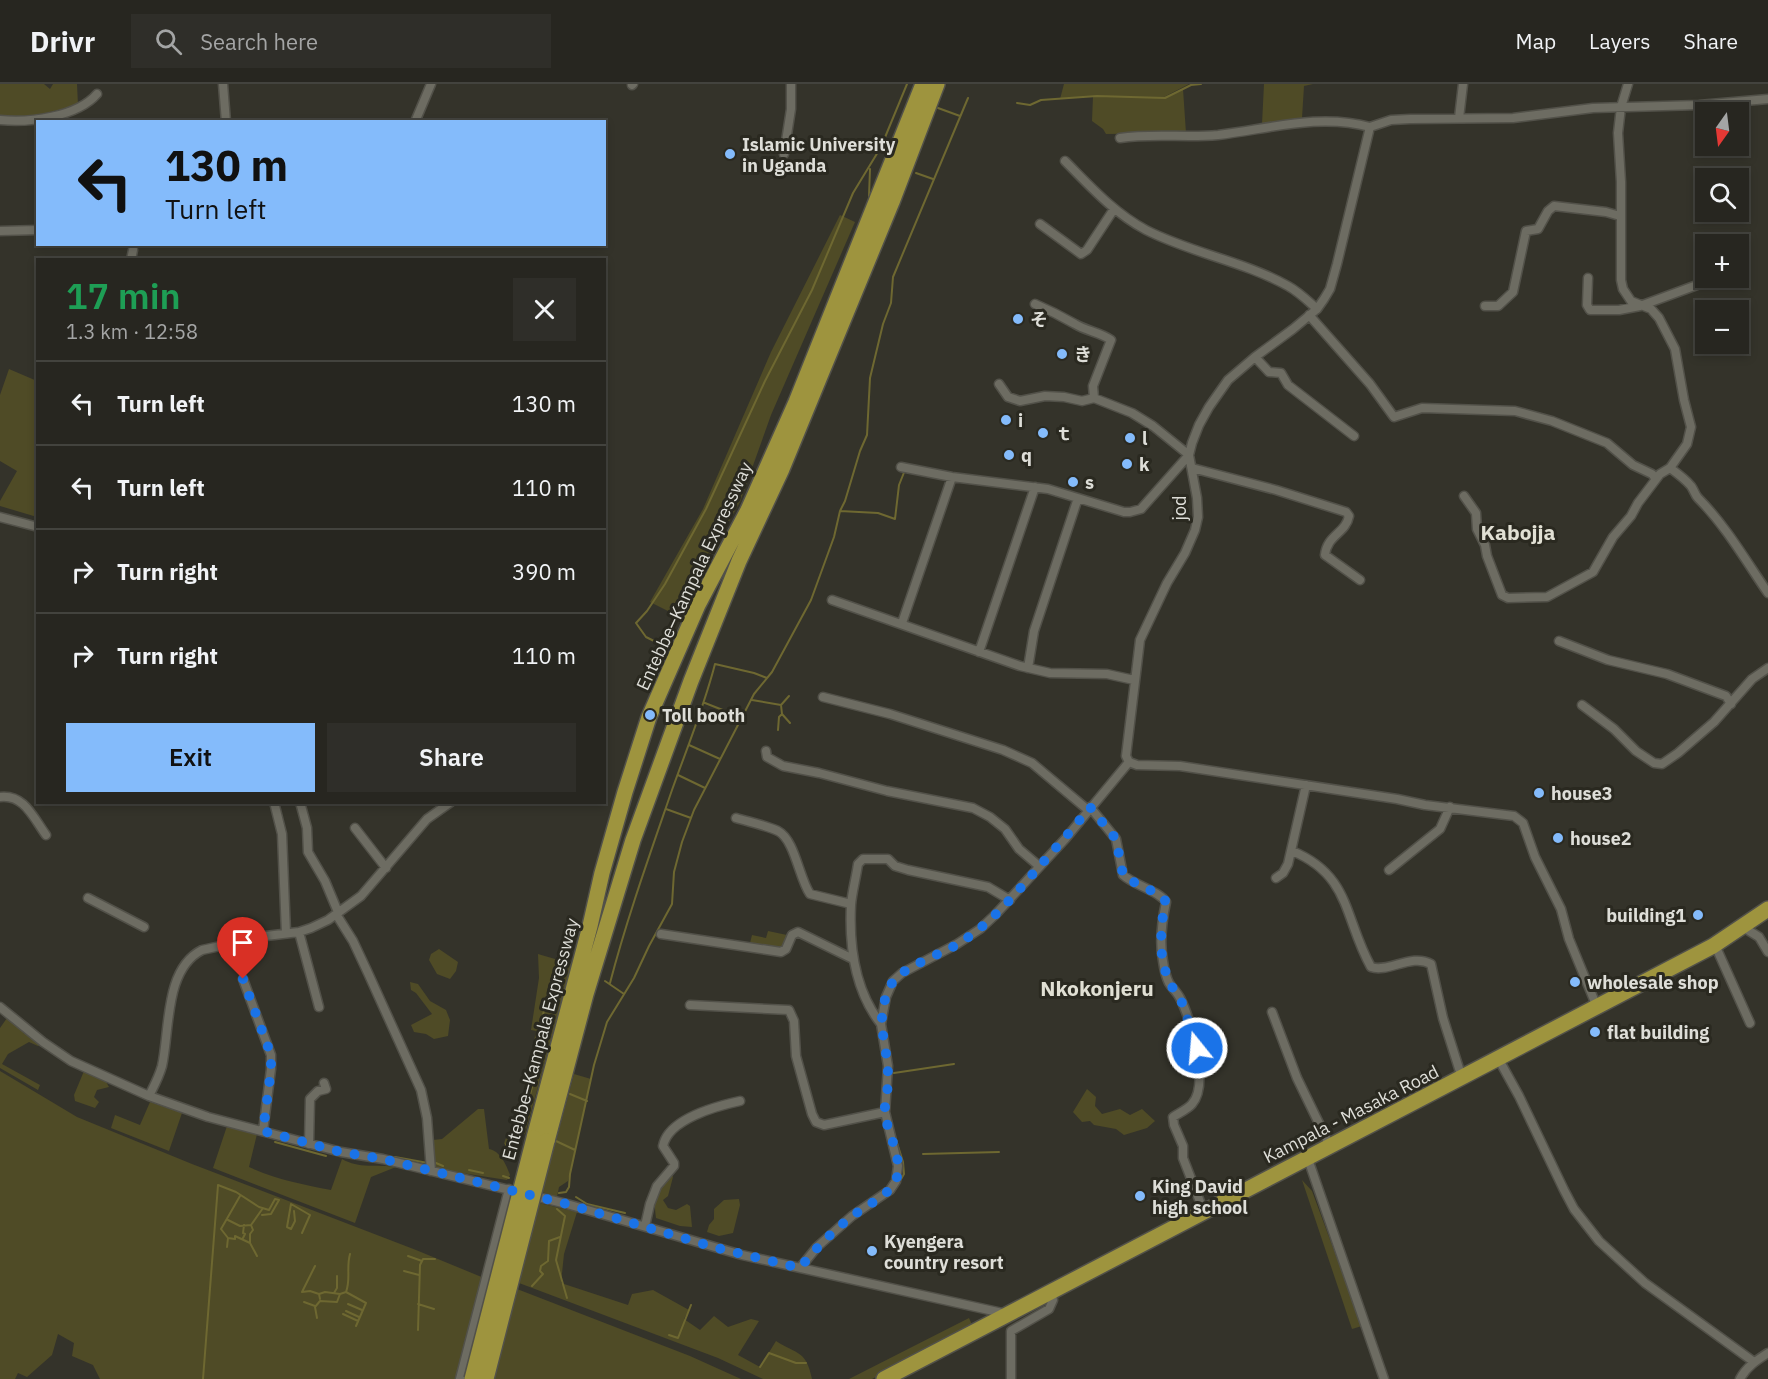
<!DOCTYPE html>
<meta charset="utf-8">
<style>
:root{--surface:#272620;--page:#2f2e29;--text:#f1f3f6;--muted:#a4a5a5;--line:#43433e;--accent:#84bbfb}
body{margin:0;font-family:"IBM Plex Sans","Noto Sans SC","Noto Sans JP",sans-serif;background:var(--page);color:var(--text);height:100vh;display:flex;flex-direction:column;font-size:22px;white-space:nowrap}
*{box-sizing:border-box;margin:0}
p{font-size:20px;color:var(--muted)}
.icon{flex:none;width:33px;height:33px;fill:none;stroke:currentColor;stroke-width:2;stroke-linecap:round;stroke-linejoin:round}
.map{position:relative;flex:1;overflow:hidden}
.details{position:absolute;left:36px;top:174px;width:570px;height:546px;display:flex;flex-direction:column;background:var(--surface);border-radius:0px;box-shadow:0 3px 9px #0003,0 0 0 2px var(--line)}
.details>*{flex:none}
.hud{position:absolute;left:36px;top:36px;width:570px;height:126px;border-radius:0px;box-shadow:0 3px 9px #0003,0 0 0 2px var(--line);background:#84bbfb;color:#111;overflow:hidden}
.needle{width:39px;rotate:194deg}
.buttons{position:absolute;left:1695px;top:18px;display:grid;gap:12px}
.buttons a{display:grid;place-items:center;width:54px;height:54px;border-radius:0px;background:var(--surface);box-shadow:0 3px 9px #0003,0 0 0 2px var(--line);font-size:30px}
.pin{position:absolute;display:grid;place-items:center;width:51px;height:51px;color:#fff;margin:-62px -26px;border-radius:50% 50% 50% 0;rotate:-45deg;box-shadow:0 0 6px #0007}
.pin .icon{rotate:45deg}
.me{position:absolute;width:66px;margin:-33px;rotate:343deg;stroke-linejoin:round;filter:drop-shadow(0 0 4px #0008)}
.turn{display:flex;align-items:center;gap:21px;height:126px;padding:0 30px;font-size:27px}
.turn .icon{width:78px;height:78px;stroke-width:2.5}
.turn b{display:block;font-size:42px;line-height:51px}
.round{display:grid;place-items:center;flex:none;width:63px;height:63px;border-radius:0px;background:var(--page)}
.summary{display:flex;align-items:center;justify-content:space-between;height:102px;padding:0 30px}
h1{font-size:36px;font-weight:600;line-height:45px;color:#1e9e55}
.button{display:flex;gap:12px;margin-top:auto;padding:12px 30px}
.button a{flex:1;height:69px;border-radius:0px;background:var(--accent);color:#111;font-size:24px;font-weight:600;line-height:69px;text-align:center}
.button a+a{background:var(--page);color:var(--text)}
ul{padding:0;list-style:none}
li{display:flex;align-items:center;gap:18px;height:84px;padding:0 30px;border-top:2px solid var(--line)}
li div{flex:1}
li b{display:block;font-size:22px}
li em{font-style:normal}
header{display:flex;align-items:center;gap:36px;box-sizing:border-box;height:84px;padding:0 30px;background:var(--surface);border-bottom:2px solid var(--line)}
header strong{font-size:28px}
nav{display:flex;gap:33px;margin-inline-start:auto;font-size:21px}
.search{width:420px;height:54px;background:var(--page);display:flex;align-items:center;gap:15px;box-sizing:border-box;padding:0 21px;border-radius:0px;color:var(--muted);font-size:22px}
.map>svg:first-child{display:block}
.green{fill:#4f4b26}
.lines{fill:none;stroke-linecap:round;stroke-linejoin:round}
.stream{stroke:#6e6831;stroke-width:2}
.street-casing{stroke:#525149;stroke-width:11}
.highway-casing{stroke:#525149;stroke-width:18}
.street{stroke:#6d6c62;stroke-width:8}
.highway{stroke:#9e943e;stroke-width:15}
.highway-bridge-casing{stroke:#525149;stroke-width:18;stroke-linecap:butt}
.highway-bridge{stroke:#9e943e;stroke-width:15}
.route{stroke:#1a73e8;stroke-width:10;stroke-dasharray:0 18}
.poi-dot{fill:#84bbfb;stroke:#2a2920;stroke-width:2}
.labels{text-anchor:middle;dominant-baseline:central;stroke-width:6;stroke-linejoin:round;paint-order:stroke}
.poi-label{font-size:18px;font-weight:bold;fill:#deded8;stroke:#2a2920;text-anchor:start}
.street-label{font-size:18px;fill:#deded8;stroke:#2a2920}
.quarter-label{font-size:21px;font-weight:bold;fill:#e1e0d4;stroke:#2a2920}
</style>
<header>
<strong>Drivr</strong>
<div class="search"><svg class="icon" aria-label="search" viewBox="0 0 24 24"><circle cx="10" cy="10" r="6"/><path d="M15 15l6 6"/></svg>Search here</div>
<nav><a>Map</a><a>Layers</a><a>Share</a></nav>
</header>
<div class="map">
<svg width="1768" height="1295" viewBox="0 0 1768 1295">
<rect width="100%" height="100%" fill="#34332a"/>
<!-- green -->
<path class="green" d="M 0,0 L 44,0 L 50,5 L 53,0 L 77,0 L 78,21 L 34,32 L 0,33 Z
M 1064,0 L 1189,0 L 1164,13 L 1183,5 L 1186,49 L 1106,50 L 1103,45 L 1092,37 L 1093,12 L 1060,15 Z
M 1264,0 L 1313,0 L 1304,2 L 1302,34 L 1262,40 Z
M 840,131 L 855,138 L 771,331 L 740,418 L 676,531 L 650,518 L 703,425 L 771,268 Z
M 9,285 L 37,297 L 37,433 L 0,422 L 0,417 L 17,387 L 0,377 L 0,311 Z
M 768,847 L 787,851 L 784,865 L 750,859 L 752,851 L 766,854 Z
M 439,865 L 458,878 L 456,887 L 450,895 L 437,890 L 429,876 L 431,870 Z
M 538,870 L 572,880 L 525,1050 L 516,1051 L 513,1059 L 509,1062 L 504,1060 L 505,1056 L 517,1035 L 529,1003 L 538,969 L 534,957 L 536,947 L 531,946 L 539,894 Z
M 410,898 L 418,900 L 430,917 L 446,926 L 450,936 L 448,952 L 434,955 L 426,950 L 414,948 L 411,941 L 432,930 L 416,909 L 411,906 Z
M 7,934 L 24,947 L 23,949 L 30,950 L 40,961 L 38,962 L 29,958 L 8,970 L 2,980 L 40,1001 L 38,1006 L 0,984 L 0,944 Z
M 0,987 L 77,1033 L 192,1080 L 416,1166 L 484,1194 L 456,1295 L 100,1295 L 93,1281 L 72,1272 L 74,1259 L 58,1250 L 52,1271 L 27,1293 L 18,1289 L 15,1295 L 0,1295 Z
M 84,987 L 105,996 L 109,1003 L 97,1006 L 94,1013 L 99,1018 L 95,1024 L 75,1017 L 74,1011 Z
M 574,990 L 591,995 L 568,1097 L 559,1103 L 557,1113 L 542,1108 Z
M 1087,1005 L 1096,1013 L 1095,1022 L 1102,1030 L 1120,1025 L 1130,1031 L 1142,1025 L 1155,1037 L 1147,1044 L 1124,1051 L 1116,1045 L 1094,1041 L 1090,1037 L 1082,1038 L 1073,1028 Z
M 150,1018 L 182,1029 L 169,1067 L 111,1044 L 115,1031 L 140,1041 Z
M 478,1025 L 484,1025 L 489,1065 C 500,1067 506,1080 510,1091 L 507,1096 L 436,1085 L 433,1056 L 442,1055 Z
M 227,1042 L 257,1050 L 249,1083 C 274,1095 304,1101 331,1106 L 342,1075 C 359,1085 377,1080 396,1083 L 371,1093 L 355,1139 L 213,1084 Z
M 672,1091 L 673,1093 L 668,1112 L 663,1116 L 668,1124 L 676,1126 L 687,1120 L 690,1122 L 692,1143 L 680,1142 L 656,1134 C 653,1112 655,1105 672,1091 Z
M 1302,1096 L 1312,1107 L 1362,1242 L 1352,1245 Z
M 739,1115 L 740,1121 L 733,1149 L 719,1152 L 707,1148 L 709,1141 L 714,1135 L 714,1125 L 724,1116 Z
M 539,1119 L 577,1128 L 564,1170 L 561,1199 L 628,1221 L 632,1210 L 653,1206 L 689,1226 L 684,1235 L 700,1246 L 714,1232 L 728,1243 L 751,1235 L 759,1237 L 738,1271 L 760,1283 L 776,1257 C 798,1271 806,1266 812,1295 L 763,1295 L 718,1274 L 519,1199 Z
M 517,1205 L 690,1272 L 741,1295 L 493,1295 Z
M 969,1234 L 973,1243 L 872,1295 L 849,1295 Z"/>
<g class="lines">
<!-- stream -->
<path class="stream" d="M 1017,19 L 1030,21 L 1041,16 L 1097,12 L 1165,14 L 1191,1 L 1201,0
M 938,24 L 960,32
M 916,89 L 933,95
M 869,112 L 870,85
M 840,427 L 878,429 L 895,435 L 899,401 L 905,386
M 656,558 L 646,553 L 636,539 L 647,527 L 665,500 L 706,425 L 765,297 L 812,206 L 853,109 L 881,63 L 907,0
M 752,616 L 781,621 L 782,630 L 779,633 L 778,646
M 705,619 L 743,634
M 781,621 L 789,612
M 782,630 L 790,639
M 689,661 L 720,675
M 678,691 L 705,704
M 666,725 L 691,734
M 605,897 L 624,910
M 610,899 C 627,834 650,770 672,706 C 687,664 704,623 715,580 L 754,589 L 767,594
M 894,989 L 954,980
M 570,1010 L 587,1017
M 556,1057 L 575,1066
M 275,1058 L 326,1072
M 506,1061 L 528,1018 L 542,966 L 541,938 L 549,908
M 923,1070 L 999,1068
M 395,1073 L 428,1079
M 436,1079 L 443,1082
M 469,1086 L 483,1089
M 503,1092 L 509,1094
M 559,1109 L 566,1108 L 569,1103 L 570,1090 L 594,981 L 607,938 L 634,894 L 649,862 L 672,820 L 674,788 L 682,758 L 694,726 L 754,610 L 772,588 L 811,516 L 834,453 L 840,427 L 845,417 L 860,367 L 867,351 L 870,294 L 883,240 L 891,219 L 893,193 L 968,14
M 893,1109 L 904,1090 L 903,1078 L 893,1046
M 576,1113 L 587,1120 L 625,1129
M 557,1125 L 565,1132 L 556,1176 L 567,1214
M 294,1127 L 295,1137 L 291,1145 L 287,1143 L 291,1120 L 310,1131 L 302,1149
M 228,1136 L 240,1142 L 251,1141 L 263,1124
M 251,1141 L 253,1146 L 250,1150 L 250,1159 L 257,1172
M 228,1154 L 235,1155 L 235,1152 L 250,1159
M 243,1154 L 245,1150 L 243,1149 L 244,1141
M 227,1163 L 228,1154 L 221,1145 L 240,1112
M 408,1172 L 422,1177
M 315,1182 L 302,1208 L 310,1207 L 319,1210
M 404,1187 L 419,1191
M 532,1202 L 543,1190 L 540,1187 L 541,1182 L 548,1177 L 549,1157 L 560,1153
M 346,1208 L 366,1219 L 356,1242
M 334,1209 L 337,1204 L 337,1192
M 320,1215 L 319,1210 L 325,1208 L 340,1210
M 304,1218 L 315,1222
M 348,1220 L 362,1226
M 418,1220 L 434,1225
M 346,1227 L 359,1233
M 343,1230 L 358,1237
M 317,1234 L 315,1223 L 320,1217 L 337,1218 L 340,1210 L 346,1208 C 351,1195 346,1184 350,1170
M 418,1246 L 420,1181 L 423,1175 L 435,1175
M 669,1251 L 678,1254 L 691,1221
M 760,1283 L 769,1269 L 796,1279 L 806,1279
M 203,1295 L 218,1101 L 236,1108 L 259,1123 L 269,1126 L 275,1115 L 279,1116 L 271,1130 L 262,1131"/>
<defs>
<path id="street" d="M 223,0 L 226,38
M 1628,0 L 1621,23 L 1618,49 L 1621,98 L 1621,196 L 1623,205 L 1631,217 L 1651,225 L 1659,234 L 1675,265 L 1684,316 L 1691,343 L 1687,360 L 1670,384 C 1677,389 1685,395 1691,402 C 1694,406 1695,411 1698,414 C 1726,442 1746,477 1768,509
M 632,1 L 633,0
M 1459,34 L 1463,0
M 0,36 C 29,39 77,33 97,10
M 415,38 L 431,0
M 1120,54 C 1152,49 1186,54 1218,51 C 1269,45 1319,29 1370,43
M 784,70 L 791,25 L 791,0
M 1065,77 C 1090,102 1114,129 1146,146 C 1191,169 1243,177 1288,202 C 1299,208 1308,217 1317,225
M 1040,140 L 1081,170 L 1087,166 L 1114,125
M 0,147 L 38,146
M 131,176 L 133,166
M 1588,194 L 1587,221 L 1590,226 L 1619,226 L 1640,222 L 1697,201
M 1035,220 C 1049,226 1061,232 1075,240 C 1086,247 1100,248 1111,256 L 1093,302 L 1094,314
M 1485,222 L 1498,222 L 1513,208 L 1526,147 L 1538,145 L 1548,127 L 1554,122 L 1606,128 L 1620,132
M 1309,231 L 1370,300 L 1394,333 L 1422,324 L 1515,327 L 1552,337 L 1607,359 L 1633,381 L 1652,390 L 1656,395
M 1255,273 L 1269,288 L 1281,289 L 1288,301 L 1354,352
M 999,300 L 1008,313 L 1020,317 L 1045,312 L 1064,313 L 1082,317 L 1094,314 L 1132,329 L 1153,342 L 1189,371 L 1197,414 L 1198,433 L 1195,446 L 1185,469 L 1167,499 L 1140,556 L 1126,672 L 1129,678
M 901,383 L 952,393 L 1048,405 L 1124,428 L 1130,428 L 1141,425 L 1189,371 L 1192,359 L 1199,341 L 1209,323 L 1228,296 L 1255,273 L 1293,245 L 1317,225 L 1324,215 L 1330,205 L 1337,180 L 1370,43 L 1391,36 L 1410,35 L 1513,34 L 1593,24 L 1699,21 L 1768,15
M 1192,384 L 1276,406 L 1346,428 L 1349,432 C 1346,449 1327,451 1325,471 L 1360,496
M 1464,412 L 1476,429 L 1477,445 L 1485,461 L 1487,472 L 1502,511 L 1508,514 L 1547,513 L 1593,488 L 1613,453 L 1631,432 L 1638,419 L 1660,390 L 1670,384
M 0,433 L 38,443
M 832,516 L 1020,582 L 1050,589 L 1107,590 L 1134,596
M 902,539 L 952,393
M 1559,557 L 1608,576 L 1667,590 L 1726,612 L 1731,620
M 979,568 L 1035,403
M 1028,584 L 1034,547 L 1078,414
M 823,613 L 890,630 L 1003,666 L 1032,679 L 1088,726
M 1582,621 L 1614,645 L 1636,667 L 1654,679 L 1662,680 L 1678,669 L 1714,638 L 1752,595 L 1768,584
M 766,667 L 767,673 L 783,682 L 819,689 L 887,707 L 973,724 L 990,733 L 1005,745 L 1019,765 L 1039,782
M 1129,678 L 1137,681 L 1180,682 L 1397,715 L 1425,721 L 1514,732 L 1523,739 L 1535,773 L 1561,825 L 1569,855 L 1597,923
M 0,713 C 24,710 33,733 46,751
M 274,718 L 282,750 L 286,849
M 300,718 L 307,744 L 308,768 L 325,797 L 338,828
M 1090,723 L 1116,755 L 1123,791 C 1134,801 1159,807 1166,818 C 1162,837 1159,857 1163,877 C 1164,884 1166,893 1169,899 C 1172,904 1177,908 1180,914 C 1191,935 1210,1000 1192,1020 C 1188,1025 1179,1029 1173,1033 L 1174,1041 L 1183,1062 L 1183,1074 L 1204,1128
M 736,734 C 749,738 765,741 778,747 C 795,756 799,794 810,810 L 851,820
M 355,744 L 386,784
M 1292,767 C 1351,791 1344,835 1371,883 C 1388,889 1412,869 1431,880 L 1443,934 L 1462,994
M 1389,786 L 1440,745 L 1450,723
M 1276,794 L 1283,789 L 1288,780 L 1306,701
M 88,814 L 144,843
M 336,830 L 353,857 L 368,889 L 421,1006 L 427,1034 L 431,1087
M 1743,843 L 1759,853 L 1768,868
M 299,848 L 319,923
M 661,850 L 781,868 L 786,865 L 792,851 L 798,848 L 853,875
M 1715,861 L 1750,939
M 243,895 L 271,971 L 271,985 L 263,1047
M 690,921 L 789,926 L 794,937 L 796,972 L 812,1030 L 816,1038 L 824,1041 L 885,1028
M 0,923 L 43,958 L 71,977 L 149,1012 L 208,1033 L 341,1068 L 383,1075 L 567,1120 L 742,1171 L 1007,1230
M 1272,928 L 1297,994 L 1330,1062
M 881,940 C 855,907 849,862 851,821 C 852,808 856,794 858,780 L 863,775 L 888,775 L 895,782 L 908,786 L 988,803 L 1010,816
M 1498,974 L 1519,1012 L 1564,1106 L 1574,1125 L 1599,1157 L 1645,1199 L 1754,1278
M 149,1012 C 154,1002 159,993 162,982 C 170,947 164,885 202,866 L 266,852 L 299,848 L 311,844 L 328,836 L 361,812 L 427,735 L 451,718
M 309,1060 L 310,1015 L 318,1007 L 326,1005 L 324,999
M 1308,1075 L 1384,1295
M 645,1142 L 650,1120 L 657,1102 L 674,1082 L 674,1079 L 663,1062 C 668,1035 717,1022 740,1017
M 800,1184 L 817,1163 L 852,1132 L 890,1106 L 896,1097 L 898,1082 L 885,1028 L 888,982 L 881,940 L 886,913 L 893,897 L 902,889 L 957,860 L 980,845 L 995,831 L 1066,754 L 1129,678
M 460,1295 L 509,1105
M 1011,1295 L 1011,1247 L 1049,1225 L 1053,1216 L 1051,1207
M 1740,1295 C 1746,1283 1757,1276 1768,1269"/>
<path id="highway" d="M 534,1054 L 590,842 L 602,789 L 625,708 L 649,633 L 698,521 L 748,426 L 796,318 L 923,0
M 547,1057 L 586,910 L 633,756 L 691,597 L 739,477 L 782,385 L 819,295 L 892,118 L 937,0
M 884,1295 L 1713,862 L 1768,825"/>
</defs>
<!-- street casing -->
<use href="#street" class="street-casing"/>
<!-- highway casing -->
<use href="#highway" class="highway-casing"/>
<!-- street -->
<use href="#street" class="street"/>
<!-- highway -->
<use href="#highway" class="highway"/>
<defs>
<path id="highway-bridge" d="M 472,1295 L 534,1054
M 486,1295 L 547,1057"/>
</defs>
<!-- highway-bridge casing -->
<use href="#highway-bridge" class="highway-bridge-casing"/>
<!-- highway-bridge -->
<use href="#highway-bridge" class="highway-bridge"/>
</g>
<g class="lines">
<!-- route -->
<path class="route" d="M 243,895 L 271,971 L 271,986 L 263,1047 L 341,1068 L 383,1075 L 567,1120 L 717,1164 L 800,1184 C 815,1165 832,1148 851,1133 C 864,1123 891,1110 896,1096 C 904,1075 887,1050 885,1029 C 884,1017 889,1005 888,993 C 888,957 872,936 892,899 C 900,884 942,870 958,860 C 989,841 1013,813 1037,785 C 1055,765 1073,745 1090,723 L 1116,755 L 1123,791 C 1134,801 1159,807 1166,818 L 1161,842 L 1162,876 L 1169,899 L 1180,913 L 1197,964"/>
</g>
<!-- markers -->
<g class="poi-dot">
<circle cx="730" cy="70" r="6"/>
<circle cx="1018" cy="235" r="6"/>
<circle cx="1062" cy="270" r="6"/>
<circle cx="1006" cy="336" r="6"/>
<circle cx="1043" cy="349" r="6"/>
<circle cx="1130" cy="354" r="6"/>
<circle cx="1009" cy="371" r="6"/>
<circle cx="1127" cy="380" r="6"/>
<circle cx="1073" cy="398" r="6"/>
<circle cx="650" cy="631" r="6"/>
<circle cx="1539" cy="709" r="6"/>
<circle cx="1558" cy="754" r="6"/>
<circle cx="1698" cy="831" r="6"/>
<circle cx="1575" cy="898" r="6"/>
<circle cx="1595" cy="948" r="6"/>
<circle cx="1140" cy="1112" r="6"/>
<circle cx="872" cy="1167" r="6"/>
</g>
<g class="labels">
<!-- poi labels -->
<g class="poi-label">
<text x="742" y="60">Islamic University<tspan x="742" dy="21">in Uganda</tspan></text>
<text x="1030" y="235">そ</text>
<text x="1074" y="270">き</text>
<text x="1018" y="336">i</text>
<text x="1055" y="349">ｔ</text>
<text x="1142" y="354">l</text>
<text x="1021" y="371">q</text>
<text x="1139" y="380">k</text>
<text x="1085" y="398">s</text>
<text x="662" y="631">Toll booth</text>
<text x="1551" y="709">house3</text>
<text x="1570" y="754">house2</text>
<text x="1686" y="831" text-anchor="end">building1</text>
<text x="1587" y="898">wholesale shop</text>
<text x="1607" y="948">flat building</text>
<text x="1152" y="1102">King David<tspan x="1152" dy="21">high school</tspan></text>
<text x="884" y="1157">Kyengera<tspan x="884" dy="21">country resort</tspan></text>
</g>
<!-- street labels -->
<g class="street-label">
<text transform="translate(1179 424) rotate(-90)">jod</text>
<text transform="translate(694 492) rotate(-65)">Entebbe–Kampala Expressway</text>
<text transform="translate(540 955) rotate(-75)">Entebbe–Kampala Expressway</text>
<text transform="translate(1351 1030) rotate(-27)">Kampala - Masaka Road</text>
</g>
<!-- quarter labels -->
<g class="quarter-label">
<text x="1518" y="448">Kabojja</text>
<text x="1097" y="904">Nkokonjeru</text>
</g>
</g>
</svg>
<div class="buttons">
<a><svg class="needle" viewBox="-14 -14 28 28"><path d="M0-13l5 13h-10z" fill="#e53935"/><path d="M0 13l5-13h-10z" fill="#a4a5a5"/></svg></a>
<a><svg class="icon" aria-label="search" viewBox="0 0 24 24"><circle cx="10" cy="10" r="6"/><path d="M15 15l6 6"/></svg></a>
<a>+</a>
<a>−</a>
</div>
<div class="pin" style="left:243px;top:895px;background:#d93025"><svg class="icon" aria-label="arrive" viewBox="0 0 24 24"><path d="M6 21V4h12l-3 4 3 4H6"/></svg></div>
<svg class="me" style="left:1197px;top:964px" viewBox="-20 -20 40 40"><circle r="17" fill="#1a73e8" stroke="#fff" stroke-width="3"/><path d="M0-11L8 9 0 5-8 9z" fill="#fff"/></svg>
<div class="hud">
<div class="turn"><svg class="icon" aria-label="left" viewBox="0 0 24 24"><path d="M17 20v-9H6M10 6l-5 5 5 5"/></svg><div><b>130 m</b>Turn left</div></div>
</div>
<section class="details">
<div class="summary"><div><h1>17 min</h1><p>1.3 km · 12:58</p></div><a class="round"><svg class="icon" aria-label="close" viewBox="0 0 24 24"><path d="M6 6l12 12M18 6L6 18"/></svg></a></div>
<ul>
<li><svg class="icon" aria-label="left" viewBox="0 0 24 24"><path d="M17 20v-9H6M10 6l-5 5 5 5"/></svg><div><b>Turn left</b></div><em>130 m</em></li>
<li><svg class="icon" aria-label="left" viewBox="0 0 24 24"><path d="M17 20v-9H6M10 6l-5 5 5 5"/></svg><div><b>Turn left</b></div><em>110 m</em></li>
<li><svg class="icon" aria-label="right" viewBox="0 0 24 24"><path d="M7 20v-9h11M14 6l5 5-5 5"/></svg><div><b>Turn right</b></div><em>390 m</em></li>
<li><svg class="icon" aria-label="right" viewBox="0 0 24 24"><path d="M7 20v-9h11M14 6l5 5-5 5"/></svg><div><b>Turn right</b></div><em>110 m</em></li>
</ul>
<div class="button"><a>Exit</a><a>Share</a></div>
</section>
</div>
